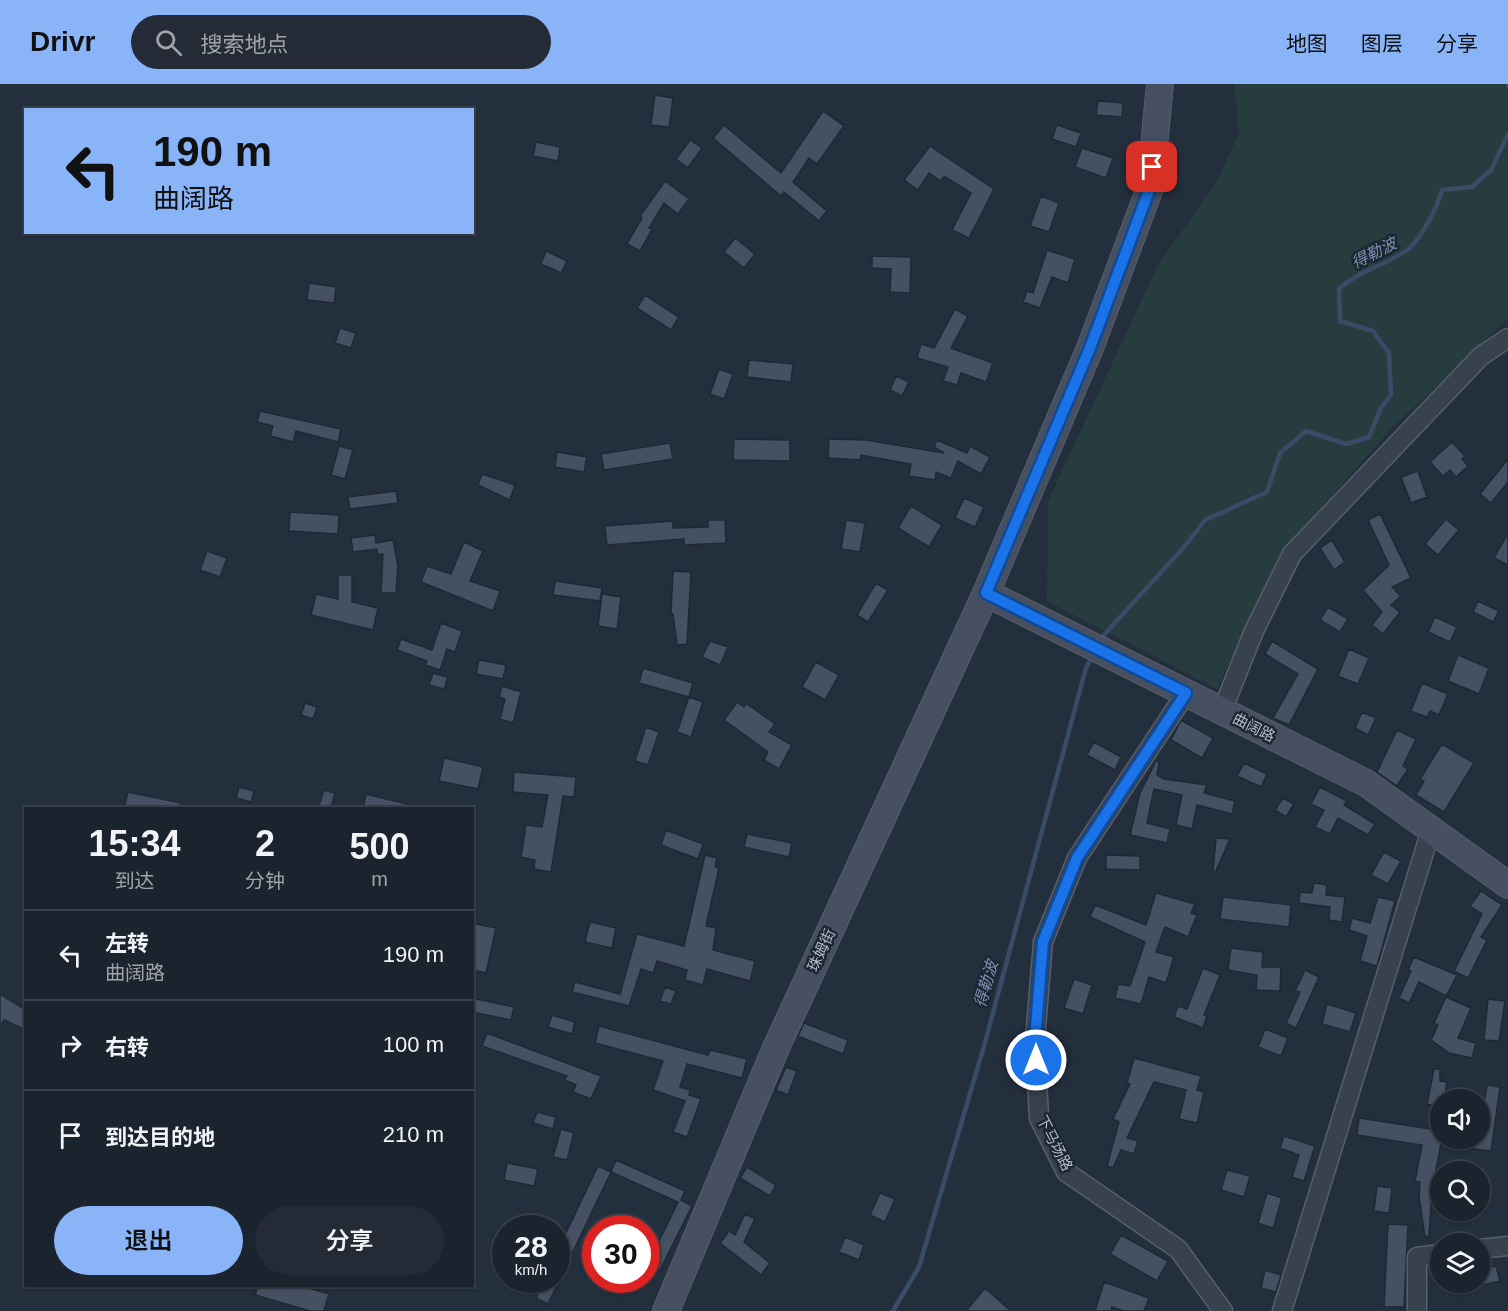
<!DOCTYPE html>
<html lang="zh">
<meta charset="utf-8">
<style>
:root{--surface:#1b232e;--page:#242b36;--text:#f1f3f6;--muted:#a0a4aa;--line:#39404a;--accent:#8ab4f8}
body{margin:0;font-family:Helvetica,"Noto Sans SC",sans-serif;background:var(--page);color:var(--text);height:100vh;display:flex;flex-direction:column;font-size:22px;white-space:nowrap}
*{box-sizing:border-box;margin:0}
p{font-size:20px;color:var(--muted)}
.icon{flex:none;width:33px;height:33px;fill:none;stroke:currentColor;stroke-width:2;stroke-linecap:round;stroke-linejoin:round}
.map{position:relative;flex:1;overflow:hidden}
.panel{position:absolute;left:24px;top:723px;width:450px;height:480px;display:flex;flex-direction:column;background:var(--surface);border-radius:0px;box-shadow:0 2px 4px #0004,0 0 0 2px var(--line)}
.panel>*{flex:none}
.top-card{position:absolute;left:24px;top:24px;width:450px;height:126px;border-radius:0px;box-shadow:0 2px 4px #0004,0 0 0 2px var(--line);background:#8ab4f8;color:#111;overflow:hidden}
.tools{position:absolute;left:1430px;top:1005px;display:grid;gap:12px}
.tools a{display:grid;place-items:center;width:60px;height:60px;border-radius:50%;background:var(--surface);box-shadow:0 2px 4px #0004,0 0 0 2px var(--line);font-size:30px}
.speed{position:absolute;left:492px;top:1131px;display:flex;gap:12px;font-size:30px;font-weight:700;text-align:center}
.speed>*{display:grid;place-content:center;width:78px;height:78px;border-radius:50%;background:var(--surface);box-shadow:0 2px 4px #0004,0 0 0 2px var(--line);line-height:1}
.speed small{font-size:15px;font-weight:400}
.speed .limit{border:9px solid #d22;background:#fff;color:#111}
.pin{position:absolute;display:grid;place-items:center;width:51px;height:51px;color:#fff;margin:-26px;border-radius:12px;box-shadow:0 3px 9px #0006}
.me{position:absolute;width:66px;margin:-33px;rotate:0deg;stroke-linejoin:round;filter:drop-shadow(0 0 4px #0008)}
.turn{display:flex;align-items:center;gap:21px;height:126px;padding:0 30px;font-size:27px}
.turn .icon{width:78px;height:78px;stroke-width:2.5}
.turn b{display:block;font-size:42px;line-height:51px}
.eta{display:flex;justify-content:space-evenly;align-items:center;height:102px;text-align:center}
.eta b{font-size:36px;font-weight:600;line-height:42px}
.primary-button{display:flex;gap:12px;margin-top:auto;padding:12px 30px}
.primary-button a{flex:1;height:69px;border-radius:36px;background:var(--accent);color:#111;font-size:24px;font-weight:600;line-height:69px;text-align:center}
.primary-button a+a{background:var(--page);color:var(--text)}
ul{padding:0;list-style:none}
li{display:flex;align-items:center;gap:18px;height:90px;padding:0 30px;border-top:2px solid var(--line)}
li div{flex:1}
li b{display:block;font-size:22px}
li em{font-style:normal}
header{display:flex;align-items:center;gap:36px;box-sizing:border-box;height:84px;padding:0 30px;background:var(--accent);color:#111}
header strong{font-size:28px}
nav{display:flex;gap:33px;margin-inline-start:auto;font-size:21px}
.search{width:420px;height:54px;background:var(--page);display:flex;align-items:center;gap:15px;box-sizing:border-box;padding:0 21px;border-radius:33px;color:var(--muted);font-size:22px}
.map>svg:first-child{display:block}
.green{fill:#263c3f}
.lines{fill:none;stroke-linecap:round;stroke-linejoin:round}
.stream{stroke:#394c67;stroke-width:4.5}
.building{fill:#455162;stroke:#1f2835;stroke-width:1.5}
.street-casing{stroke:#565f6c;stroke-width:21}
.secondary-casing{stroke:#565f6c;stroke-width:28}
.street{stroke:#38414e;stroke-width:18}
.secondary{stroke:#465061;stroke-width:26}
.route-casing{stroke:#114b97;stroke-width:15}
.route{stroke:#1a73e8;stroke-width:10}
.labels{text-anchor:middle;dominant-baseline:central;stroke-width:5;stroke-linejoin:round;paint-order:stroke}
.street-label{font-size:15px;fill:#b4bcc9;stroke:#1d2633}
.water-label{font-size:16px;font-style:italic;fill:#7c92b1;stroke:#1d2633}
</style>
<header>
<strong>Drivr</strong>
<div class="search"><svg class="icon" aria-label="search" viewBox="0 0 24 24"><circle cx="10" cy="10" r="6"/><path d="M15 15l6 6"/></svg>搜索地点</div>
<nav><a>地图</a><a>图层</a><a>分享</a></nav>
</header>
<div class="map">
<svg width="1508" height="1227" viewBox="0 0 1508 1227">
<rect width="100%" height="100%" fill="#242f3e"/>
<!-- green -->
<path class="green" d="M 1234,0 L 1508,0 L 1508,234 L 1392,344 L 1280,470 L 1217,605 L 1047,517 L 1048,417 L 1158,181 L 1217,97 L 1239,49 Z"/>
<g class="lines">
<!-- stream -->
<path class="stream" d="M 1508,0 L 1508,2
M 1103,552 L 1185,462 L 1205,436 L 1267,408 L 1280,369 L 1306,347 L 1346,360 L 1369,353 L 1381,324 L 1391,311 L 1389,269 L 1373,247 L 1340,237 L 1339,205 C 1359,186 1385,182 1407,166 C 1420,157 1438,122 1442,106 L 1472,103 L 1491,86 L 1508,50
M 893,1227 L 919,1183 L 984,962 L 1086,584 L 1091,575"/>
</g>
<!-- building -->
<path class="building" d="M 655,11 L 673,14 L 669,43 L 651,41 Z
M 1098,17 L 1123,19 L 1122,33 L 1096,31 Z
M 823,27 L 844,42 L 817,80 L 809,74 L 793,98 L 827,127 L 819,137 L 784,108 L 781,112 L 713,54 L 724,41 L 781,89 Z
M 1057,41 L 1081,49 L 1076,63 L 1052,55 Z
M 690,56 L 702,64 L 688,84 L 676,75 Z
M 536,58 L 560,63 L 558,77 L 533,72 Z
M 930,62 L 994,105 L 969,154 L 952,146 L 971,109 L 944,92 L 941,97 L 929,89 L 918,106 L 904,96 Z
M 1082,64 L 1113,74 L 1106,94 L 1075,83 Z
M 665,97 L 689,115 L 678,130 L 664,119 L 649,144 L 652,145 L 640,167 L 627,160 L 642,134 L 640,132 Z
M 1041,112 L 1059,119 L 1049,148 L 1030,142 Z
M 735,154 L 755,170 L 744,184 L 724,168 Z
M 1047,166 L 1075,175 L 1068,199 L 1052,193 L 1040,224 L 1023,218 L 1027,207 L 1033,209 Z
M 546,167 L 567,177 L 561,189 L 541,180 Z
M 872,172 L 911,173 L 910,209 L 890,208 L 891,185 L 872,184 Z
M 309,199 L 336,203 L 334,219 L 307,216 Z
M 645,211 L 679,233 L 671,246 L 637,224 Z
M 955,225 L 968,232 L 951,264 L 993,279 L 986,298 L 961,289 L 957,301 L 943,297 L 948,283 L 917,274 L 921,260 L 934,264 Z
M 340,244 L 356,249 L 351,264 L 335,259 Z
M 749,276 L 793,280 L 791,298 L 747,293 Z
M 719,285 L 733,290 L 724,315 L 710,310 Z
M 896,292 L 909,298 L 902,312 L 890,306 Z
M 260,327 L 341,345 L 338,358 L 296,347 L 293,358 L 270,352 L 273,342 L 257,338 Z
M 734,355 L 790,356 L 790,377 L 733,376 Z
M 829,355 L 866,356 L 944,369 L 934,363 L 937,356 L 967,369 L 970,362 L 990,373 L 981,390 L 958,377 L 951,394 L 936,388 L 935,396 L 909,392 L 911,380 L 861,371 L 860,376 L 828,374 Z
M 1452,358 L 1465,372 L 1462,375 L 1468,382 L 1456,393 L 1450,386 L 1443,392 L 1430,378 Z
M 670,359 L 673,375 L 604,386 L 601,370 Z
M 339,362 L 353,366 L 345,395 L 331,391 Z
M 557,368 L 587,373 L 584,388 L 555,383 Z
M 1508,375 L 1508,398 L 1491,419 L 1480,410 Z
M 1418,387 L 1427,413 L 1411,419 L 1401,393 Z
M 482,390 L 515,401 L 510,416 L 478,401 Z
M 396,407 L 398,419 L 350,425 L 348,413 Z
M 964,414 L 984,423 L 975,443 L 955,434 Z
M 911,422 L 942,441 L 929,463 L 898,444 Z
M 290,428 L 339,431 L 338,450 L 289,447 Z
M 1380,430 L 1411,494 L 1392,503 L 1401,512 L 1391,521 L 1400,528 L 1383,550 L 1372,541 L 1382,528 L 1363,506 L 1389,481 L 1368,436 Z
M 1446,435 L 1459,446 L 1438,471 L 1425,460 Z
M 708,436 L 725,436 L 726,459 L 684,461 L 684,455 L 607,461 L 605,442 L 673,437 L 673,444 L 708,443 Z
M 846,436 L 865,439 L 860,468 L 841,465 Z
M 1508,449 L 1508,481 L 1494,474 Z
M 375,451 L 376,459 L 393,456 L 398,482 L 396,509 L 381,509 L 383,470 L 378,471 L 377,465 L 353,468 L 351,454 Z
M 1332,456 L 1345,478 L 1334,486 L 1320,464 Z
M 464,458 L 483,467 L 470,497 L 500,507 L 493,527 L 421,498 L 427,482 L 451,490 Z
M 207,467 L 227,474 L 220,493 L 200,486 Z
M 673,487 L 691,488 L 687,560 L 677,561 L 673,530 L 671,530 Z
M 338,491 L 352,491 L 352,518 L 378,524 L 373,546 L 311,531 L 316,510 L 338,515 Z
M 555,497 L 602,504 L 600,517 L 553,511 Z
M 876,499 L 888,506 L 868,538 L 857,531 Z
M 602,510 L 621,513 L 617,545 L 598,542 Z
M 1478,517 L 1499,527 L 1493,538 L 1473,528 Z
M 1328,523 L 1348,535 L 1340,548 L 1320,536 Z
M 1435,533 L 1457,543 L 1450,558 L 1428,548 Z
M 441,539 L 462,547 L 455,568 L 447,565 L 440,586 L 425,581 L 427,577 L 397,566 L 401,555 L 432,566 Z
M 710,557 L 728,563 L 720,581 L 702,573 Z
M 1272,557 L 1318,585 L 1289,641 L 1273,634 L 1298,590 L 1265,570 Z
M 1349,565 L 1369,574 L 1358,600 L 1338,592 Z
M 1458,571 L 1489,584 L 1479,610 L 1448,597 Z
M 479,576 L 506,581 L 503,595 L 476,590 Z
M 816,578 L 839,591 L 825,616 L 802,603 Z
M 643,584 L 693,599 L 689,613 L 639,599 Z
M 433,589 L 448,593 L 444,605 L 429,601 Z
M 1422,599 L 1448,610 L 1439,631 L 1430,627 L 1427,633 L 1411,627 Z
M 502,602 L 521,608 L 513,639 L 500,635 L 505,615 L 499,613 Z
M 689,613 L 703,618 L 691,653 L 677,648 Z
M 737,618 L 744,623 L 746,619 L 775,640 L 769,648 L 792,661 L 779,685 L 764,676 L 768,668 L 724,636 Z
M 305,619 L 317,623 L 313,635 L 301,631 Z
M 1362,628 L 1376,634 L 1368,651 L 1355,644 Z
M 1181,636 L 1213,654 L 1202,674 L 1171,656 Z
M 646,643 L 659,648 L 648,681 L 635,677 Z
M 1397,646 L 1416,655 L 1403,682 L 1408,685 L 1397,702 L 1377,688 Z
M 1094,658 L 1121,673 L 1115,686 L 1087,671 Z
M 1442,660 L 1474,679 L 1444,728 L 1416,711 L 1424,697 L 1420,695 Z
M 444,674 L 483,683 L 478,705 L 439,697 Z
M 1156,677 L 1159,678 L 1157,691 L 1164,695 L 1207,701 L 1204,709 L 1235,717 L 1232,730 L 1197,721 L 1192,745 L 1176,741 L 1182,711 L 1154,705 L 1147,739 L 1170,745 L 1167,759 L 1130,751 L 1140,709 Z
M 1244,679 L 1267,690 L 1261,703 L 1237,692 Z
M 514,688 L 576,693 L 574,713 L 563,712 L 551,788 L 534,785 L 535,776 L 521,773 L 526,741 L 542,743 L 548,711 L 513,708 Z
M 239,703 L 254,707 L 251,718 L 236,714 Z
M 1320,703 L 1347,717 L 1344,721 L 1375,740 L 1368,751 L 1338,734 L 1330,750 L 1315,743 L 1324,726 L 1311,720 Z
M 324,706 L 335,709 L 331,724 L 318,724 Z
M 128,708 L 181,719 L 181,724 L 124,724 Z
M 366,710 L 407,720 L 406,724 L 363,724 Z
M 1283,714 L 1294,720 L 1286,733 L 1275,726 Z
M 666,746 L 703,760 L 698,775 L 661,761 Z
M 747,750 L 792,759 L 789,773 L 744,763 Z
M 1216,754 L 1230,755 L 1215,789 L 1213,788 Z
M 1384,768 L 1401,777 L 1388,800 L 1371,791 Z
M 705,771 L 717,774 L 715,783 L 719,784 L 706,842 L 716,844 L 713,866 L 755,877 L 750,897 L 707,885 L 703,901 L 685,896 L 687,886 L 657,877 L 653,889 L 641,885 L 629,922 L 572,908 L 575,898 L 620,910 L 637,850 L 684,862 Z
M 1106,771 L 1140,772 L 1140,786 L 1106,785 Z
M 1314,799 L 1327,801 L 1326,811 L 1345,813 L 1342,838 L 1329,836 L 1330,823 L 1299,819 L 1300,808 L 1312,809 Z
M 1481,807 L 1502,821 L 1481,853 L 1487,856 L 1468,894 L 1454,887 L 1482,830 L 1470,822 Z
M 1156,809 L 1195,820 L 1191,829 L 1197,831 L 1188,853 L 1165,843 L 1156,868 L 1174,873 L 1166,899 L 1149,893 L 1141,920 L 1115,914 L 1118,900 L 1130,902 L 1145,858 L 1090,833 L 1095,821 L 1146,841 Z
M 1223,813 L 1291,821 L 1289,843 L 1220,835 Z
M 1378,813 L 1395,817 L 1377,882 L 1360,877 L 1367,852 L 1349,846 L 1352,834 L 1370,839 Z
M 590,838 L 616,844 L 612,864 L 585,858 Z
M 472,839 L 496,844 L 486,889 L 472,886 Z
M 1231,864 L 1263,868 L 1262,883 L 1281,883 L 1280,907 L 1256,906 L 1257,891 L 1228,886 Z
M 1414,873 L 1457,891 L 1446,912 L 1419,898 L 1409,919 L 1399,914 L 1411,887 L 1408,886 Z
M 1203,884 L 1220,891 L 1204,931 L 1207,932 L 1203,944 L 1174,933 L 1178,922 L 1187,925 Z
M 1305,886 L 1319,893 L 1296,944 L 1286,939 L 1300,908 L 1295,907 Z
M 1074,895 L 1092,901 L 1083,930 L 1064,924 Z
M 665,903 L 676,907 L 671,920 L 660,917 Z
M 0,910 L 26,926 L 26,946 L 4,936 L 0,943 Z
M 1446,913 L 1471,924 L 1458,954 L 1476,959 L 1472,974 L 1449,969 L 1431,956 L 1438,941 L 1434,939 Z
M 472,914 L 514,923 L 511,936 L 472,928 Z
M 1488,915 L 1505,917 L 1499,957 L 1484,956 Z
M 1327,920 L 1356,929 L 1350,948 L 1322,940 Z
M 552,931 L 575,938 L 572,950 L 548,943 Z
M 804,939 L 848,956 L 843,970 L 798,952 Z
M 599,942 L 708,971 L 710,966 L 747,975 L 742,994 L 687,980 L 680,1003 L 690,1006 L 689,1011 L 701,1015 L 687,1053 L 673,1048 L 685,1017 L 653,1006 L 663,977 L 595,959 Z
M 1265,945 L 1288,954 L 1281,972 L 1258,963 Z
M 487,949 L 601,992 L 591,1015 L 573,1008 L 576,1001 L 565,996 L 567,992 L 482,962 Z
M 1134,974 L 1201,992 L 1197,1006 L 1204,1008 L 1197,1039 L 1179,1035 L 1186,1006 L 1154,998 L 1127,1054 L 1138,1057 L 1134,1070 L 1121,1066 L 1113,1084 L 1107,1082 L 1119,1038 L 1113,1035 L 1130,1000 L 1127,999 Z
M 786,983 L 797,987 L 788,1011 L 776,1006 Z
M 1434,985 L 1440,985 L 1440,997 L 1447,998 L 1444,1016 L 1440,1016 L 1442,1054 L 1432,1106 L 1429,1152 L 1425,1153 L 1419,1112 L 1420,1098 L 1415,1097 L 1422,1061 L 1357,1051 L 1359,1034 L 1430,1045 L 1433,1021 L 1427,1020 Z
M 1487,1001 L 1500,1003 L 1491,1067 L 1450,1062 L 1451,1054 L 1479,1054 Z
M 537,1028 L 556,1033 L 553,1045 L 533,1039 Z
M 561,1045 L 574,1049 L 567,1076 L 553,1073 Z
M 1284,1052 L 1315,1062 L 1304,1097 L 1292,1093 L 1299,1071 L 1280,1064 Z
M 616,1076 L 685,1107 L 681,1116 L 692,1122 L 659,1188 L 647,1182 L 678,1118 L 611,1088 Z
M 507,1079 L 538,1085 L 534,1102 L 504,1096 Z
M 598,1082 L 611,1088 L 548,1220 L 536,1214 L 544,1196 L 556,1196 L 556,1157 L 561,1159 Z
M 747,1083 L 776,1101 L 770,1112 L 740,1094 Z
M 1227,1086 L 1250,1092 L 1244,1113 L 1221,1106 Z
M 1377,1102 L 1392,1104 L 1389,1129 L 1374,1127 Z
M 880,1109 L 895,1115 L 885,1138 L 870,1131 Z
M 1267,1109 L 1282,1114 L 1273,1144 L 1258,1139 Z
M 745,1130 L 755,1135 L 744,1158 L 770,1179 L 761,1191 L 720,1159 L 729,1147 L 735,1151 Z
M 1388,1140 L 1408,1141 L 1404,1223 L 1384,1223 Z
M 1121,1151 L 1168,1177 L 1157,1197 L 1110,1170 Z
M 845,1153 L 864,1161 L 859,1176 L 839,1168 Z
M 1496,1182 L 1500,1197 L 1479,1202 L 1479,1186 Z
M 1265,1186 L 1281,1191 L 1276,1208 L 1261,1204 Z
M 1104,1198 L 1149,1214 L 1144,1227 L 1123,1227 L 1112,1223 L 1111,1227 L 1095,1227 Z
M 258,1202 L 302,1202 L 329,1210 L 324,1227 L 310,1227 L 255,1211 Z
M 985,1204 L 1011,1227 L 966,1227 Z"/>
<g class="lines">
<defs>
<path id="street" d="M 1186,609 L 1077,774 L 1043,858 L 1035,956 L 1039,1034 L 1066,1088 L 1178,1165 L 1223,1227
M 1222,627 L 1254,547 L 1292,470 L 1481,272 L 1508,254
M 1479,1165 L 1508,1162
M 1282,1227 L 1431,746
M 1417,1227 L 1417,1173 L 1440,1170"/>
<path id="secondary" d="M 986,509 L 1366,699 L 1508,801
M 666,1227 L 775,966 L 986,509 L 1090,264 L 1150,104 L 1160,0"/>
</defs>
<!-- street casing -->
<use href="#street" class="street-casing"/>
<!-- secondary casing -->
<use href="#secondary" class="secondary-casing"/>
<!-- street -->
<use href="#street" class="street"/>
<!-- secondary -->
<use href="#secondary" class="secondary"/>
</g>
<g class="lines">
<defs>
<path id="route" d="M 1036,976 L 1035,956 L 1043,858 L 1077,774 L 1186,609 L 986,509 L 1090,264 L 1150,104 L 1152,83"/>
</defs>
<!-- route casing -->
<use href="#route" class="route-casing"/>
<!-- route -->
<use href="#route" class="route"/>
</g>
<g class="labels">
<!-- street labels -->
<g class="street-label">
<text transform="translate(1254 643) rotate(27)">曲阔路</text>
<text transform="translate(821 866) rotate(-65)">珠姆街</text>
<text transform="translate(1055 1059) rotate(63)">下马场路</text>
</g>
<!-- water labels -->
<g class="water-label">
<text transform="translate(1374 169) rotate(-27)">得勒波</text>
<text transform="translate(986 900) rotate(-74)">得勒波</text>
</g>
</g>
</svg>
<div class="tools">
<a><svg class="icon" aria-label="sound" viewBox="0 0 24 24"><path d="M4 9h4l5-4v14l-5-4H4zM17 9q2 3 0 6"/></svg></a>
<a><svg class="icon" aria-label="search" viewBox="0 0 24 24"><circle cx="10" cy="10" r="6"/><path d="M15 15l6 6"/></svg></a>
<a><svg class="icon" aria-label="layers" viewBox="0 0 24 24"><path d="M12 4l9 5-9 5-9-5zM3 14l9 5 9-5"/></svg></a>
</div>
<div class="speed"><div>28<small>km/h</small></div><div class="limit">30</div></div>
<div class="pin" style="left:1152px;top:83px;background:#d93025"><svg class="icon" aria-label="arrive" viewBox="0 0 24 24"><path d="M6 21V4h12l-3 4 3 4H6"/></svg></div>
<svg class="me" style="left:1036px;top:976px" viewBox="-20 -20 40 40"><circle r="17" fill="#1a73e8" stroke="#fff" stroke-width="3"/><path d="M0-11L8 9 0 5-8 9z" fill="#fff"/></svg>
<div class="top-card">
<div class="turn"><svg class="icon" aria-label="left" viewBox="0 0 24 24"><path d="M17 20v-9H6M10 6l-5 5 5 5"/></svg><div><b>190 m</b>曲阔路</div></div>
</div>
<section class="panel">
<div class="eta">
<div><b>15:34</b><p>到达</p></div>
<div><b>2</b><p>分钟</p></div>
<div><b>500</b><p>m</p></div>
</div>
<ul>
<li><svg class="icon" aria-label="left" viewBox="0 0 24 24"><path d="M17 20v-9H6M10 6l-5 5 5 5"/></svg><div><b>左转</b><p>曲阔路</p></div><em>190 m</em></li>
<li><svg class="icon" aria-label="right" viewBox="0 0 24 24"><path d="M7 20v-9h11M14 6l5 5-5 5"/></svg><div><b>右转</b></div><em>100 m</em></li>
<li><svg class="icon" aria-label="arrive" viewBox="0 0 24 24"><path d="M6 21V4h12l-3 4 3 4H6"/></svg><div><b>到达目的地</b></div><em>210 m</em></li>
</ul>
<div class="primary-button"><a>退出</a><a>分享</a></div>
</section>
</div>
